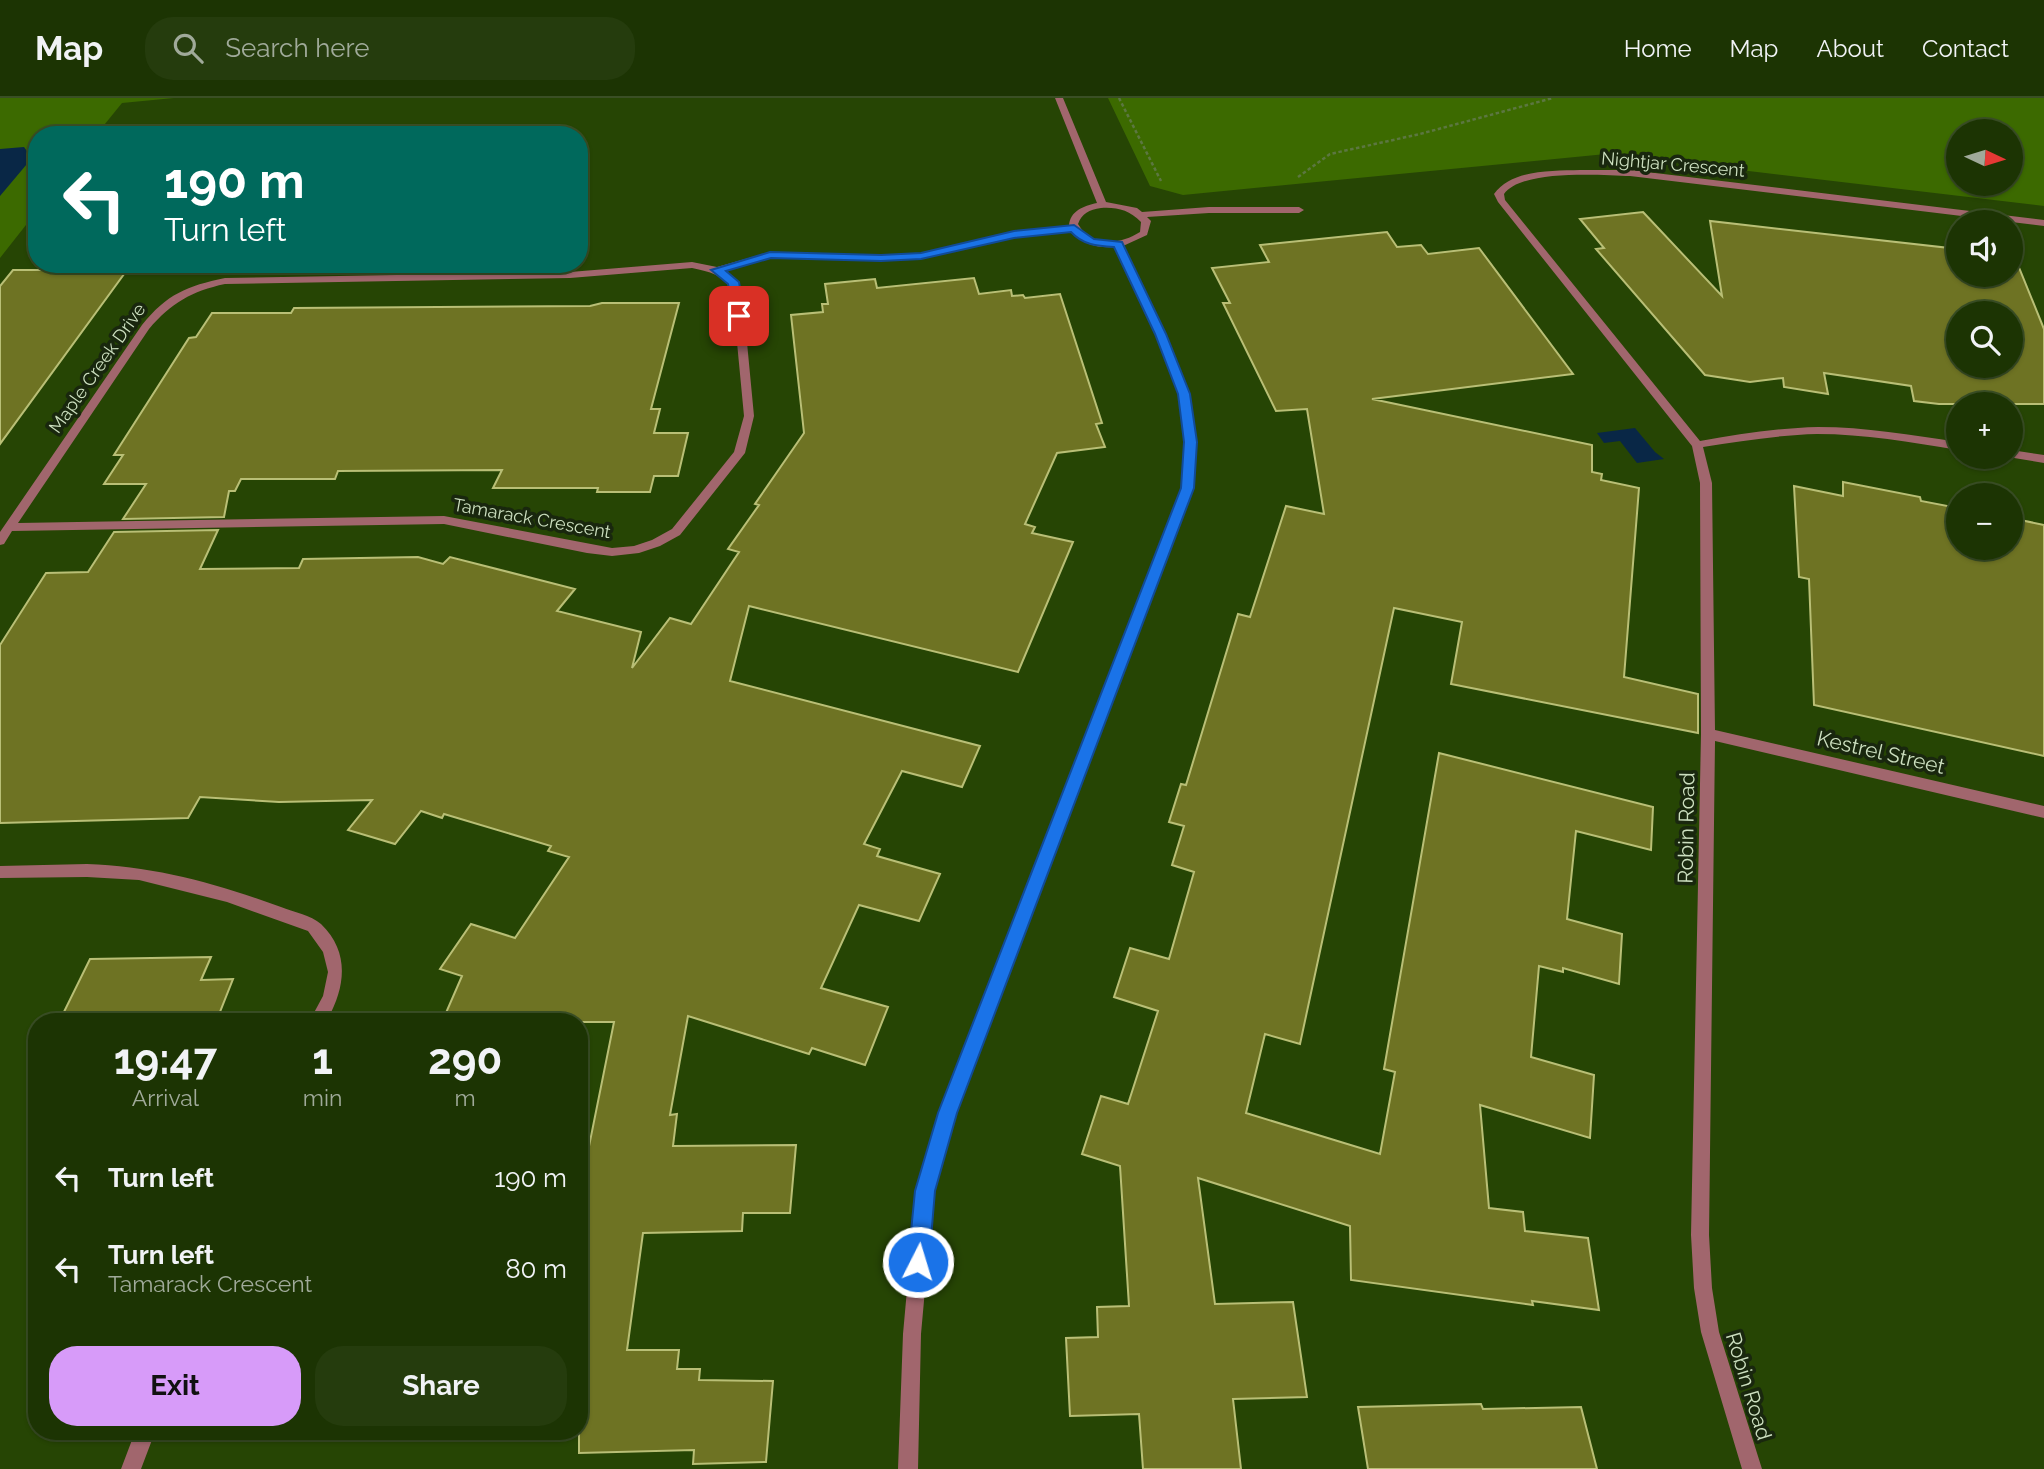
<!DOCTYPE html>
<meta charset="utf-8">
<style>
:root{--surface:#1c3403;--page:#253c0d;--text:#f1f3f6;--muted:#a0aa9a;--line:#3a4f25;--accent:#d79bf9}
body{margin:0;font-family:Raleway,sans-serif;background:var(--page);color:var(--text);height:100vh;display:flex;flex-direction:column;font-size:26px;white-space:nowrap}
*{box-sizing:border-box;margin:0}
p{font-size:23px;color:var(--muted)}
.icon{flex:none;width:38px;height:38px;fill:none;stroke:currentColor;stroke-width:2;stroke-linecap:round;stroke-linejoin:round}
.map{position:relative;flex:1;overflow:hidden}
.sheet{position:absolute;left:28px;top:915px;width:560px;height:427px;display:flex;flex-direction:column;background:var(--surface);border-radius:28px;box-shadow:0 2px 5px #0004,0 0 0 2px var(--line)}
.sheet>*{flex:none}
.top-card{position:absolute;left:28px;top:28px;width:560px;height:147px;border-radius:28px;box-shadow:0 2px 5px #0004,0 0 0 2px var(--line);background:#00695c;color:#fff;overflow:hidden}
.needle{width:46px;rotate:94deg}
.fabs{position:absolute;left:1946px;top:21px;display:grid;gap:14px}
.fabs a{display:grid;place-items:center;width:77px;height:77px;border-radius:50%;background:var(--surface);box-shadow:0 2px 5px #0004,0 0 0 2px var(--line);font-size:35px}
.pin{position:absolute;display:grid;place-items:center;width:60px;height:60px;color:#fff;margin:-30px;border-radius:14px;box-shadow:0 4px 10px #0006}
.me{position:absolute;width:77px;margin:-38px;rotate:5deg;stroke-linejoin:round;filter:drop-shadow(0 0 5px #0008)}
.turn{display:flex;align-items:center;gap:24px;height:147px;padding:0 21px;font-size:32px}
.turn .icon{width:91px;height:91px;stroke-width:2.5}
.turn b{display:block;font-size:49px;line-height:60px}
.eta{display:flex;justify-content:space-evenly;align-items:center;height:119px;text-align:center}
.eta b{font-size:42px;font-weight:700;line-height:49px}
.cta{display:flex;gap:14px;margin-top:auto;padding:14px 21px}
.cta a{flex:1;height:80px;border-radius:28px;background:var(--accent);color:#111;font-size:28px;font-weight:700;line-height:80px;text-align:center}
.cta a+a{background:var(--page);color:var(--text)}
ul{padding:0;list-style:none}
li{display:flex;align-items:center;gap:21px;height:91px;padding:0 21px}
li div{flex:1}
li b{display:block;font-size:26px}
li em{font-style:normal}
header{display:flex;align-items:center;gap:42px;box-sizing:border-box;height:98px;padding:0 35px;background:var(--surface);border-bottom:2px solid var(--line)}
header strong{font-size:33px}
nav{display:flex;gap:38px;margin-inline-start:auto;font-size:24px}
.search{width:490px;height:63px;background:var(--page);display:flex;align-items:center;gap:18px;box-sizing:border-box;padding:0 24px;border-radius:28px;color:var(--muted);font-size:26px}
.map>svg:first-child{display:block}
.green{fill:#3c6a00;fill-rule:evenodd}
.water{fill:#092746}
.building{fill:#6e7323;stroke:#b9bf76;stroke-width:2;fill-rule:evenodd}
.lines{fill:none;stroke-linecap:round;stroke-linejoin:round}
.path{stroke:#5c7741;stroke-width:2.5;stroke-dasharray:3.5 2.5;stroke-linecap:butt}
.minor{fill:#a1666d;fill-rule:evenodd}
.route{fill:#1a73e8;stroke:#114b97;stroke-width:2}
.labels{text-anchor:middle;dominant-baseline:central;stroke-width:7;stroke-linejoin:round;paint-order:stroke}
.far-street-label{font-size:18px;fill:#ccdfbf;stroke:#19270e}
.street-label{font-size:21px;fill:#ccdfbf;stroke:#19270e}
</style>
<header>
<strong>Map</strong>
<div class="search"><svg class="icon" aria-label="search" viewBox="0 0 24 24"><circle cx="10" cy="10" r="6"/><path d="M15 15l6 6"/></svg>Search here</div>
<nav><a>Home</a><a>Map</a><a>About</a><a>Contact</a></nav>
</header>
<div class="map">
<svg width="2044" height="1371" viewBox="0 0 2044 1371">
<rect width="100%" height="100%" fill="#264504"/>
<!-- green -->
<path class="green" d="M 0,0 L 174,0 L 122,5 L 96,37 L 37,37 L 37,113 L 0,160 Z
M 1108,0 L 2044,0 L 2044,108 L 1606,56 L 1183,97 L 1150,88 ZM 1958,33 L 2011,33 L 2011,86 L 1958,86 Z"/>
<!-- water -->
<path class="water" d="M 24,49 L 32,60 L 0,98 L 0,51 Z
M 1635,330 L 1655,354 L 1664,361 L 1637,365 L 1620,343 L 1604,345 L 1597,335 Z"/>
<!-- building -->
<path class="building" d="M 1643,114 L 1722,198 L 1710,123 L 1958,151 L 1958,177 L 2011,177 L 2011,161 L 2016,162 L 2044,231 L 2044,306 L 1939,306 L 1914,303 L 1911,288 L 1824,275 L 1828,296 L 1784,289 L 1783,280 L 1750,284 L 1705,277 L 1596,151 L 1604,150 L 1580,121 ZM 1958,215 L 2011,215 L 2011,268 L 1958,268 Z
M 1387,134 L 1397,149 L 1421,147 L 1428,156 L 1479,150 L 1573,276 L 1372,301 L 1592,347 L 1592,374 L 1602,376 L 1601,382 L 1639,390 L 1624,579 L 1698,596 L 1698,635 L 1451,586 L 1462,524 L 1394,510 L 1300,946 L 1265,936 L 1246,1015 L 1380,1056 L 1395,974 L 1384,971 L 1439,655 L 1653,709 L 1651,752 L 1576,733 L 1567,821 L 1622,836 L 1619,886 L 1563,870 L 1563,874 L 1539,868 L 1531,959 L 1594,977 L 1590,1040 L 1480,1007 L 1489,1110 L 1523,1114 L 1525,1133 L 1588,1140 L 1599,1212 L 1532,1203 L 1533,1207 L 1351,1182 L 1350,1128 L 1198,1080 L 1215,1206 L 1293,1204 L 1307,1299 L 1233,1301 L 1241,1371 L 1143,1371 L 1139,1316 L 1070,1318 L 1066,1240 L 1098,1239 L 1097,1209 L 1129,1208 L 1120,1068 L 1082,1056 L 1101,998 L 1128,1006 L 1158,913 L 1114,899 L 1130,850 L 1169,861 L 1194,774 L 1172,767 L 1184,728 L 1169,724 L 1181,686 L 1186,687 L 1238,516 L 1250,519 L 1286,408 L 1324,416 L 1307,311 L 1276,313 L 1223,205 L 1230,205 L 1212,170 L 1269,164 L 1260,147 Z
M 13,172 L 127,172 L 0,346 L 0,188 Z
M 974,180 L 979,196 L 1011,192 L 1012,198 L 1023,197 L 1025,200 L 1060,196 L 1102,325 L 1096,326 L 1105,349 L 1057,355 L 1025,426 L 1035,429 L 1032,435 L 1073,444 L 1018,574 L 749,508 L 730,583 L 980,648 L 962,689 L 902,673 L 864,746 L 880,751 L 877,758 L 940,776 L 919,823 L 859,807 L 821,890 L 888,909 L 865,967 L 812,950 L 809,956 L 688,918 L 670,1017 L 677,1016 L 673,1048 L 796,1047 L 790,1115 L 743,1115 L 742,1133 L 643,1135 L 627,1252 L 679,1252 L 677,1271 L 700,1271 L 699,1282 L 773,1283 L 766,1364 L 693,1366 L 694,1352 L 579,1355 L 579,1098 L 614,924 L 442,924 L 462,878 L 440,871 L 471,826 L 515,840 L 569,759 L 548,753 L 551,748 L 444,716 L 442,720 L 421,713 L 395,746 L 348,732 L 372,702 L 279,704 L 200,699 L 188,720 L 0,725 L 0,547 L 46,475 L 88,474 L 114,434 L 218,432 L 200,471 L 299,470 L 303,461 L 418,459 L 443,466 L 450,459 L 575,491 L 557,513 L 641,534 L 632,570 L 670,520 L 691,526 L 739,454 L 728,451 L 759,407 L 755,406 L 804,335 L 791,217 L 823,214 L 822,206 L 828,206 L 825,186 L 875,181 L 877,190 Z
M 602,205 L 679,205 L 651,311 L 660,311 L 654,335 L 688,335 L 678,378 L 654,378 L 650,394 L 597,394 L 598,390 L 493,390 L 502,372 L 338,373 L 335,381 L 241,381 L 235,393 L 229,393 L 224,419 L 123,421 L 146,386 L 104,386 L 123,357 L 114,357 L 189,240 L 196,239 L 212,215 L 291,215 L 294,210 L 590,208 Z
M 1843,384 L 1920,399 L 1921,403 L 1958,410 L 1958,450 L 2011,450 L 2011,420 L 2044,427 L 2044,658 L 1814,607 L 1809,481 L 1799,479 L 1794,388 L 1843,398 Z
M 211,859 L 201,882 L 233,881 L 216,924 L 59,924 L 90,861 Z
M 1481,1306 L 1483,1311 L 1581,1309 L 1597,1371 L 1368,1371 L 1358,1309 Z"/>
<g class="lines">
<!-- path -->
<path class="path" d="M 1119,0 L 1161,83
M 1298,79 L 1330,56 L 1420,36 L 1553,0"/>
<!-- minor -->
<path class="minor" d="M 1055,0 L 1063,0 L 1106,104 L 1137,110 L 1142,114 L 1209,109 L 1299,109 L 1304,112 L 1299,115 L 1209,115 L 1147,119 L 1151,123 L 1147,137 L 1123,148 L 1165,236 L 1189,296 L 1196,344 L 1193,390 L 956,1015 L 934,1092 L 921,1236 L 918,1371 L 898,1371 L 903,1236 L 916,1092 L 940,1015 L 984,896 L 1181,390 L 1184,344 L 1179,296 L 1155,236 L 1114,149 C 1098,150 1082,147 1072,133 L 1014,140 L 921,161 L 881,163 L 770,160 L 725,173 L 730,176 L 742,192 L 754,318 L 745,355 L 680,437 L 660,448 L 639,455 L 612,458 L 587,455 L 444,426 L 12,433 L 4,446 L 0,447 L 0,434 L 142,227 C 167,196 187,188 225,180 L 570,174 L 692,164 L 717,169 L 770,154 L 881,157 L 921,155 L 1014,134 L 1069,128 C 1070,113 1083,108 1097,105 ZM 1101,110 C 1117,109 1129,112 1141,124 L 1140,134 C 1120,147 1091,149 1078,126 C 1082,115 1089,112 1101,110 ZM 692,170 C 711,174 721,176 732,192 L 744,318 L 734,354 L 672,431 L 652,442 L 634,448 L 612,450 L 444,418 L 18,425 L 149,231 C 171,205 192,193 225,186 L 570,180 Z
M 1580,72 L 1630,72 L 2044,122 L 2044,128 L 1630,78 C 1600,77 1522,71 1504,96 L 1505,102 L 1700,343 C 1739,336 1778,330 1818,329 C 1865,329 1912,337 1958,344 L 1958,352 C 1911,344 1864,336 1817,336 C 1779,337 1741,343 1703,349 L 1712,385 L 1715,632 L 2044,708 L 2044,720 L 1715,643 L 1709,1137 L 1712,1190 L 1719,1234 L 1762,1371 L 1742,1371 L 1701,1234 L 1694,1190 L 1691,1137 L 1701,636 L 1700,385 L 1692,348 L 1498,104 L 1494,96 C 1512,71 1552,73 1580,72 Z
M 2011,352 L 2044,357 L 2044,365 L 2008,359 L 2011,359 Z
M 87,766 C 154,768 218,786 281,809 C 293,814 311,817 321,826 C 351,855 345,891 326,924 L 309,924 L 323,898 L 328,874 L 323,854 L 308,833 L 227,804 L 139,782 L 87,779 L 0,780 L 0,768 Z
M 135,1334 L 155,1334 L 141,1371 L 121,1371 Z"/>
</g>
<!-- route -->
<path class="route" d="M 1074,127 L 1094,141 L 1122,144 L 1166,236 L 1190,296 L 1197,344 L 1194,390 L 957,1015 L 935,1093 L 929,1164 L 926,1172 L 918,1175 L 911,1172 L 908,1164 L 915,1093 L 938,1015 L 1181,390 L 1184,344 L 1178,296 L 1155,236 L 1114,149 C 1097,148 1083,147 1071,134 L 1014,140 L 921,161 L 881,163 L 771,160 L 726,173 L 739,184 L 745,218 L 739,221 L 734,218 L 728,186 L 711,172 L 770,154 L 881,157 L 921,155 L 1014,133 Z"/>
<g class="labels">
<!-- far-street labels -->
<g class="far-street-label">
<text transform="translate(1673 66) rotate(5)">Nightjar Crescent</text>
<text transform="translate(97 270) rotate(-55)">Maple Creek Drive</text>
<text transform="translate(532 420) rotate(10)">Tamarack Crescent</text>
</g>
<!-- street labels -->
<g class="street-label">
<text transform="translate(1881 654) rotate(13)">Kestrel Street</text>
<text transform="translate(1686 730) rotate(-89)">Robin Road</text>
<text transform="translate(1749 1288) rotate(73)">Robin Road</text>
</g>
</g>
</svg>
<div class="fabs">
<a><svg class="needle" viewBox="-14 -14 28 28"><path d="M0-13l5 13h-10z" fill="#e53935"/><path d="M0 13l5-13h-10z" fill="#a0aa9a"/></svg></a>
<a><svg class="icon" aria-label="sound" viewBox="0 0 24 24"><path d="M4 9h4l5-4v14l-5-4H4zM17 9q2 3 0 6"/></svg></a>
<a><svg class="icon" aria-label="search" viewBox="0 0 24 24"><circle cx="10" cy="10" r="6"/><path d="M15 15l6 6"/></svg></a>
<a>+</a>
<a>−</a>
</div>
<div class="pin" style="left:739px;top:218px;background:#d93025"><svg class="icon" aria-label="arrive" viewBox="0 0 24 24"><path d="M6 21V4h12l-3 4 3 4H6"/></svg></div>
<svg class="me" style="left:918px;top:1164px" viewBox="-20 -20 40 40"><circle r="17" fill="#1a73e8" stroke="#fff" stroke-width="3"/><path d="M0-11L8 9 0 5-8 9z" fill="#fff"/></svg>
<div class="top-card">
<div class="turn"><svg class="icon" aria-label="left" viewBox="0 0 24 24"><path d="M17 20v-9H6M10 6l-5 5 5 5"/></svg><div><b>190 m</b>Turn left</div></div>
</div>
<section class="sheet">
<div class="eta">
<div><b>19:47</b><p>Arrival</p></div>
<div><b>1</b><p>min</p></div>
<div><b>290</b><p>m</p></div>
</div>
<ul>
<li><svg class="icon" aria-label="left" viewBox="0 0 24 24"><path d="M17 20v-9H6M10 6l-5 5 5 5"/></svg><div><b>Turn left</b></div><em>190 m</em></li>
<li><svg class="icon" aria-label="left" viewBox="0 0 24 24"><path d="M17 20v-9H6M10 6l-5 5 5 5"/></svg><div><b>Turn left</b><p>Tamarack Crescent</p></div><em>80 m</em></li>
</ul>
<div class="cta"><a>Exit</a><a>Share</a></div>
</section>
</div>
